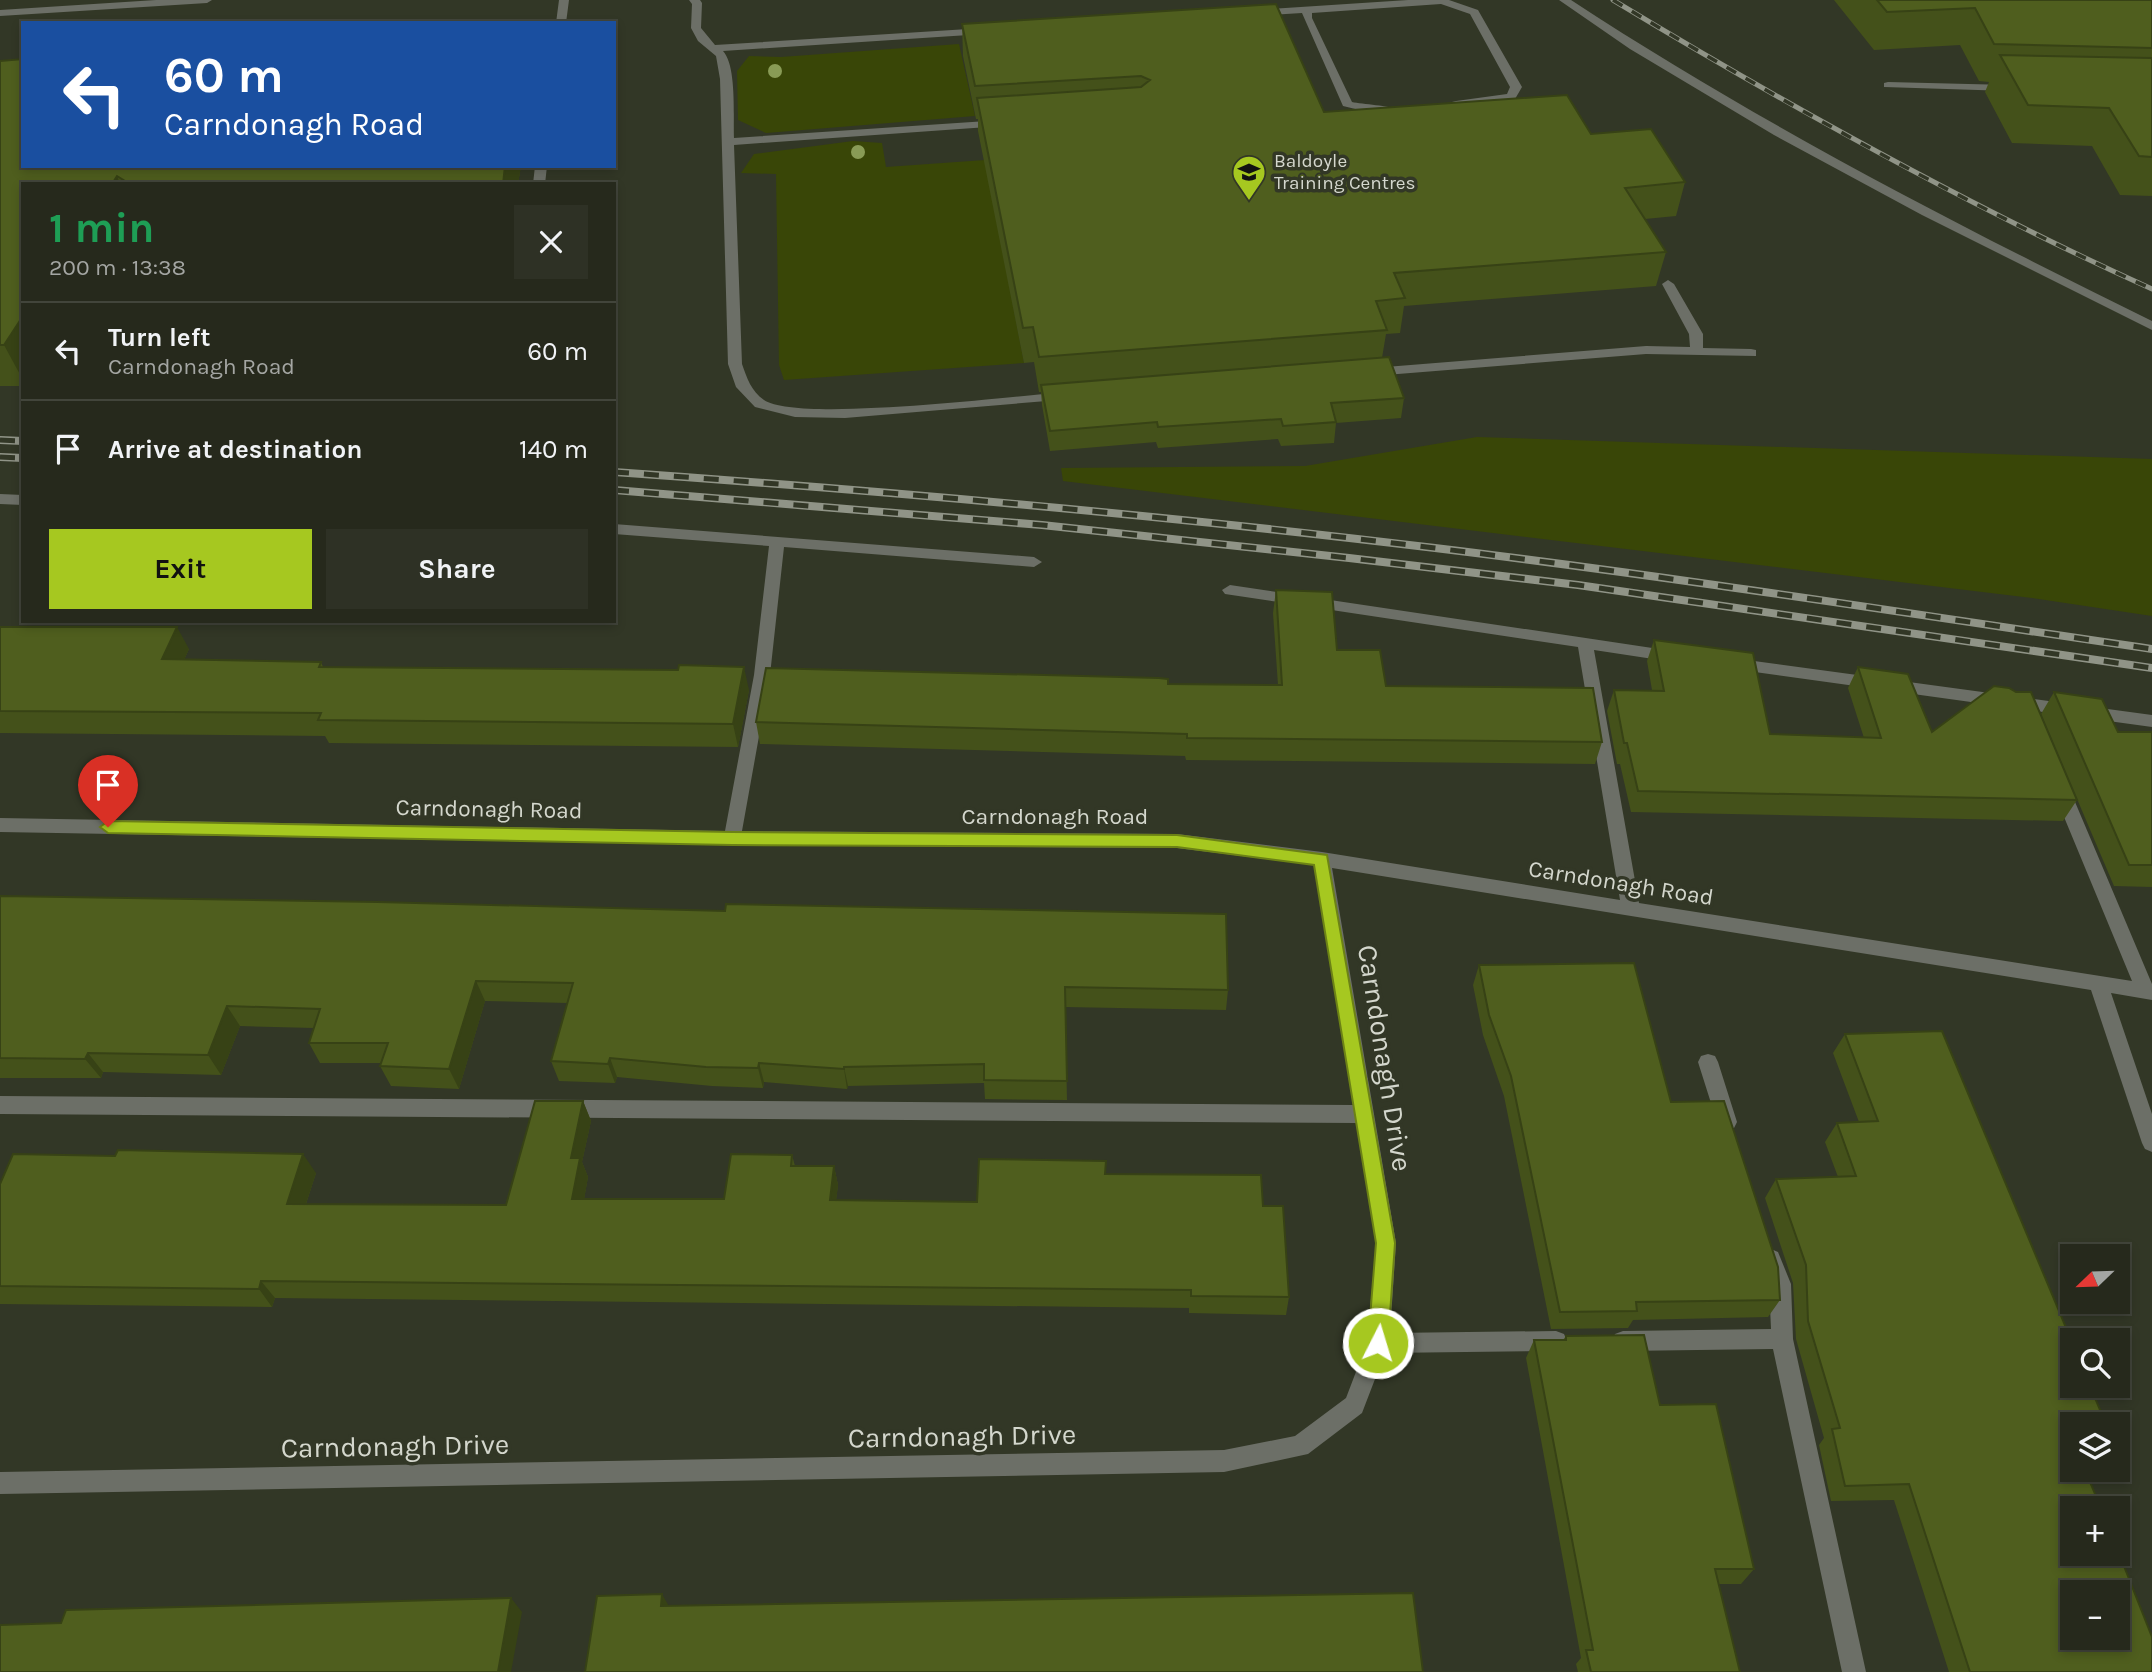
<!DOCTYPE html>
<meta charset="utf-8">
<style>
:root{--surface:#26291c;--page:#2e3125;--text:#f1f3f6;--muted:#a4a6a3;--line:#42453b;--accent:#a6c820}
body{margin:0;font-family:Karla,sans-serif;background:var(--page);color:var(--text);height:100vh;display:flex;flex-direction:column;font-size:26px;white-space:nowrap}
*{box-sizing:border-box;margin:0}
p{font-size:23px;color:var(--muted)}
.icon{flex:none;width:38px;height:38px;fill:none;stroke:currentColor;stroke-width:2;stroke-linecap:round;stroke-linejoin:round}
.map{position:relative;flex:1;overflow:hidden}
.side{position:absolute;left:21px;top:182px;width:595px;height:441px;display:flex;flex-direction:column;background:var(--surface);border-radius:0px;box-shadow:0 4px 10px #0003,0 0 0 2px var(--line)}
.side>*{flex:none}
.top-card{position:absolute;left:21px;top:21px;width:595px;height:147px;border-radius:0px;box-shadow:0 4px 10px #0003,0 0 0 2px var(--line);background:#1a4fa0;color:#fff;overflow:hidden}
.needle{width:46px;rotate:247deg}
.tools{position:absolute;left:2060px;top:1244px;display:grid;gap:14px}
.tools a{display:grid;place-items:center;width:70px;height:70px;border-radius:0px;background:var(--surface);box-shadow:0 4px 10px #0003,0 0 0 2px var(--line);font-size:35px}
.pin{position:absolute;display:grid;place-items:center;width:60px;height:60px;color:#fff;margin:-72px -30px;border-radius:50% 50% 50% 0;rotate:-45deg;box-shadow:0 0 7px #0007}
.pin .icon{rotate:45deg}
.me{position:absolute;width:77px;margin:-38px;rotate:5deg;stroke-linejoin:round;filter:drop-shadow(0 0 5px #0008)}
.turn{display:flex;align-items:center;gap:24px;height:147px;padding:0 28px;font-size:32px}
.turn .icon{width:91px;height:91px;stroke-width:2.5}
.turn b{display:block;font-size:49px;line-height:60px}
.round{display:grid;place-items:center;flex:none;width:74px;height:74px;border-radius:0px;background:var(--page)}
.head{display:flex;align-items:center;justify-content:space-between;height:119px;padding:0 28px}
h1{font-size:42px;font-weight:700;line-height:52px;color:#1e9e55}
.button{display:flex;gap:14px;margin-top:auto;padding:14px 28px}
.button a{flex:1;height:80px;border-radius:0px;background:var(--accent);color:#111;font-size:28px;font-weight:700;line-height:80px;text-align:center}
.button a+a{background:var(--page);color:var(--text)}
ul{padding:0;list-style:none}
li{display:flex;align-items:center;gap:21px;height:98px;padding:0 28px;border-top:2px solid var(--line)}
li div{flex:1}
li b{display:block;font-size:26px}
li em{font-style:normal}
.map>svg:first-child{display:block}
.green{fill:#394607}
.lines{fill:none;stroke-linecap:round;stroke-linejoin:round}
.minor{fill:#6c6f67;fill-rule:evenodd}
.rail-far1-casing{stroke:#909487;stroke-width:5}
.rail-casing{stroke:#909487;stroke-width:8}
.rail-far1{stroke:#323726;stroke-width:3.5;stroke-dasharray:11;stroke-linecap:butt}
.rail{stroke:#323726;stroke-width:5;stroke-dasharray:15;stroke-linecap:butt}
.tree{fill:#899b56}
.wall{fill:#44511a}
.shaded-wall{fill:#374215}
.building{fill:#4f5e1e;stroke:#374215;stroke-width:2;fill-rule:evenodd}
.route{fill:#a6c820;stroke:#6c8215;stroke-width:2}
.labels{text-anchor:middle;dominant-baseline:central;stroke-width:7;stroke-linejoin:round;paint-order:stroke}
.far-poi-label{font-size:19px;fill:#d4d7cd;stroke:#323726;text-anchor:start}
.street-label{font-size:23px;fill:#d4d7cd;stroke:#323726}
.near-street-label{font-size:28px;fill:#d4d7cd;stroke:#323726}
</style>
<div class="map">
<svg width="2152" height="1672" viewBox="0 0 2152 1672">
<rect width="100%" height="100%" fill="#323726"/>
<!-- green -->
<path class="green" d="M 959,44 L 975,116 L 766,133 L 738,120 L 737,71 L 749,56 L 781,57 Z
M 853,141 L 882,143 L 886,167 L 985,160 L 1024,363 L 784,380 L 779,365 L 776,174 L 741,173 L 754,154 Z
M 1477,437 L 2152,459 L 2152,616 L 2032,598 L 1063,481 L 1061,468 L 1305,466 Z"/>
<g class="lines">
<!-- minor -->
<path class="minor" d="M 156,0 L 212,0 L 207,3 L 0,16 L 0,10 Z
M 559,0 L 569,0 L 566,23 L 556,23 Z
M 689,0 L 700,0 L 702,3 L 701,28 L 715,45 L 984,28 L 989,31 L 984,34 L 723,51 C 737,66 733,117 734,138 L 1002,120 L 1008,123 L 1002,126 L 734,145 L 742,364 C 747,378 751,391 764,400 C 797,423 1015,396 1066,392 L 1073,396 L 1071,399 L 845,418 L 795,417 L 755,407 L 736,387 L 728,364 L 720,79 L 716,56 L 698,41 L 691,28 L 692,4 Z
M 1408,0 L 1449,0 L 1478,10 L 1522,87 L 1515,99 L 1452,106 L 1452,102 L 1456,101 L 1507,94 L 1510,87 L 1470,14 L 1441,4 L 1312,13 L 1312,18 L 1352,102 C 1362,104 1391,106 1396,109 L 1376,114 L 1343,106 L 1302,13 L 1256,16 L 1251,13 L 1256,10 Z
M 1559,0 L 1571,0 C 1757,122 1953,223 2152,321 L 2152,330 L 1922,215 L 1774,135 L 1630,49 Z
M 1888,82 L 2009,85 L 2015,88 L 2009,91 L 1884,87 L 1884,83 Z
M 535,166 L 547,166 L 545,184 L 533,184 Z
M 1668,280 L 1674,284 L 1703,334 L 1703,348 L 1751,349 L 1756,350 L 1756,356 L 1646,354 L 1373,376 L 1366,372 L 1373,368 L 1646,346 L 1690,347 L 1689,334 L 1662,284 Z
M 0,494 L 23,495 L 23,505 L 0,504 Z
M 614,524 L 1034,557 L 1042,562 L 1034,567 L 784,547 L 770,675 L 742,831 L 1177,834 L 1322,852 L 1620,900 L 1578,647 L 1225,594 L 1222,590 L 1230,585 L 1679,652 L 1681,656 L 1679,660 L 1673,662 L 1594,650 L 1639,903 L 2132,981 L 2052,788 L 2055,783 L 2067,783 L 2152,984 L 2152,1000 L 2111,993 L 2152,1114 L 2152,1152 L 2145,1149 L 2142,1143 L 2091,990 L 1332,868 L 1396,1243 L 1390,1333 L 1556,1331 L 1564,1334 L 1567,1341 L 1564,1348 L 1556,1351 L 1385,1353 L 1362,1413 L 1308,1454 L 1224,1472 L 0,1494 L 0,1472 L 1224,1450 L 1295,1436 L 1346,1398 L 1367,1343 L 1376,1243 L 1356,1123 L 0,1114 L 0,1096 L 1353,1105 L 1314,865 L 1177,848 L 732,845 L 0,832 L 0,818 L 725,831 L 754,675 L 769,546 L 614,534 Z
M 1732,658 L 2152,715 L 2152,727 L 1726,668 L 1724,664 Z
M 1708,1054 L 1715,1056 L 1718,1062 L 1737,1122 L 1734,1128 L 1727,1131 L 1720,1128 L 1717,1122 L 1698,1062 L 1701,1056 Z
M 1771,1249 L 1778,1252 L 1791,1284 L 1793,1339 L 1866,1672 L 1842,1672 L 1773,1349 L 1623,1351 L 1615,1348 L 1612,1341 L 1615,1334 L 1623,1331 L 1771,1329 L 1769,1284 L 1761,1259 L 1764,1252 Z"/>
<defs>
<path id="rail-far1" d="M 1613,0 C 1787,105 1966,205 2152,289"/>
<path id="rail" d="M 0,440 L 23,441
M 0,457 L 23,458
M 614,472 C 888,491 1162,515 1435,548 C 1675,577 1913,614 2152,649
M 614,490 L 1042,525 L 1349,558 L 1578,585 L 2152,668"/>
</defs>
<!-- rail-far1 casing -->
<use href="#rail-far1" class="rail-far1-casing"/>
<!-- rail casing -->
<use href="#rail" class="rail-casing"/>
<!-- rail-far1 -->
<use href="#rail-far1" class="rail-far1"/>
<!-- rail -->
<use href="#rail" class="rail"/>
</g>
<!-- trees -->
<g class="tree">
<circle cx="775" cy="71" r="7"/>
<circle cx="858" cy="152" r="7"/>
</g>
<!-- wall -->
<path class="wall" d="M 1834,0 L 2152,0 L 2152,196 L 2120,195 L 2092,146 L 2012,143 L 1985,92 L 1989,82 L 1979,81 L 1960,45 L 1874,50 Z
M 962,24 L 1324,112 L 1591,134 L 1685,182 L 1676,216 L 1645,219 L 1666,252 L 1656,286 L 1404,306 L 1400,333 L 1386,334 L 1382,358 L 1404,398 L 1401,418 L 1336,423 L 1334,443 L 1281,446 L 1278,439 L 1158,448 L 1156,442 L 1050,451 L 1042,405 L 1041,392 L 1039,392 L 1034,362 L 1024,363 L 978,131 L 978,119 L 976,119 L 963,56 Z
M 0,61 L 23,166 L 521,166 L 518,184 L 23,184 L 23,386 L 0,386 Z
M 1276,590 L 1337,650 L 1386,686 L 1602,742 L 1595,764 L 1186,760 L 1185,756 L 760,744 L 756,722 L 1168,684 L 1278,685 L 1273,613 Z
M 0,627 L 189,649 L 184,660 L 321,662 L 323,667 L 749,690 L 738,747 L 329,743 L 325,736 L 0,733 Z
M 1654,640 L 1770,734 L 1864,738 L 1848,688 L 1858,667 L 1932,732 L 2077,800 L 2063,821 L 1631,812 L 1620,764 L 1617,764 L 1607,711 L 1614,690 L 1652,690 L 1647,661 Z
M 2054,692 L 2118,732 L 2152,732 L 2152,887 L 2114,886 L 2041,714 Z
M 0,896 L 1228,990 L 1226,1010 L 1065,1007 L 1067,1100 L 985,1099 L 984,1083 L 848,1086 L 847,1089 L 764,1082 L 763,1088 L 712,1086 L 617,1077 L 615,1083 L 559,1081 L 551,1061 L 568,1003 L 485,1001 L 459,1089 L 391,1086 L 380,1066 L 381,1063 L 320,1063 L 309,1043 L 314,1028 L 240,1026 L 221,1075 L 103,1072 L 101,1078 L 0,1078 Z
M 1479,965 L 1671,1102 L 1780,1300 L 1768,1317 L 1633,1320 L 1628,1328 L 1551,1329 L 1504,1096 L 1483,1035 L 1473,985 Z
M 1845,1034 L 2072,1424 L 2072,1470 L 2152,1672 L 1949,1672 L 1894,1500 L 1831,1501 L 1819,1445 L 1824,1438 L 1796,1339 L 1793,1283 L 1765,1198 L 1776,1179 L 1838,1177 L 1825,1142 L 1837,1123 L 1859,1122 L 1833,1053 Z
M 583,1101 L 591,1121 L 582,1162 L 588,1177 L 584,1199 L 724,1199 L 792,1155 L 795,1166 L 834,1166 L 838,1185 L 836,1200 L 977,1202 L 1105,1174 L 1263,1206 L 1289,1297 L 1286,1315 L 1189,1313 L 1189,1308 L 275,1298 L 272,1307 L 0,1304 L 0,1184 L 316,1173 L 306,1204 L 506,1205 Z
M 1566,1336 L 1660,1405 L 1754,1569 L 1741,1584 L 1718,1584 L 1740,1672 L 1578,1672 L 1576,1664 L 1581,1658 L 1526,1358 L 1534,1340 L 1563,1340 Z"/>
<!-- shaded-wall -->
<path class="shaded-wall" d="M 505,166 L 521,166 L 518,184 L 503,184 Z
M 117,176 L 120,184 L 112,184 Z
M 23,316 L 23,380 L 4,345 Z
M 177,627 L 189,649 L 174,682 L 162,659 Z
M 744,667 L 749,690 L 738,747 L 733,724 Z
M 476,981 L 485,1001 L 459,1089 L 449,1069 Z
M 227,1006 L 240,1026 L 221,1075 L 208,1055 Z
M 88,1053 L 103,1072 L 101,1078 L 85,1059 Z
M 610,1058 L 617,1077 L 615,1083 L 608,1064 Z
M 759,1063 L 764,1082 L 763,1088 L 758,1068 Z
M 844,1067 L 848,1086 L 847,1089 L 844,1069 Z
M 583,1101 L 591,1121 L 582,1162 L 588,1177 L 581,1217 L 572,1199 L 571,1158 Z
M 303,1154 L 316,1173 L 300,1222 L 287,1204 Z
M 834,1166 L 838,1185 L 834,1218 L 830,1200 Z
M 261,1281 L 275,1298 L 272,1307 L 259,1289 Z
M 662,1594 L 670,1608 L 661,1606 Z
M 511,1598 L 522,1612 L 511,1672 L 498,1672 Z"/>
<!-- building -->
<path class="building" d="M 1877,0 L 2152,0 L 2152,48 L 1994,44 L 1975,8 L 1887,12 Z
M 1276,4 L 1324,112 L 1567,95 L 1591,134 L 1651,129 L 1685,182 L 1625,188 L 1666,252 L 1394,273 L 1405,298 L 1376,301 L 1387,330 L 1039,357 L 1033,327 L 1023,328 L 977,98 L 1141,87 L 1150,80 L 1141,76 L 975,86 L 962,24 Z
M 2000,55 L 2152,58 L 2152,157 L 2139,156 L 2109,108 L 2028,105 Z
M 23,59 L 23,166 L 505,166 L 503,184 L 130,184 L 117,176 L 112,184 L 23,184 L 23,316 L 4,345 L 0,345 L 0,61 Z
M 1389,357 L 1404,398 L 1331,403 L 1336,422 L 1283,426 L 1281,419 L 1158,427 L 1157,422 L 1050,431 L 1041,385 Z
M 1276,590 L 1332,592 L 1337,650 L 1380,650 L 1386,686 L 1593,688 L 1602,742 L 1187,738 L 1187,734 L 756,722 L 766,668 L 1159,678 L 1168,679 L 1168,684 L 1282,685 Z
M 0,627 L 177,627 L 162,659 L 321,662 L 319,667 L 678,670 L 679,665 L 744,667 L 733,724 L 318,720 L 321,713 L 0,711 Z
M 1654,640 L 1753,653 L 1770,734 L 1881,738 L 1858,667 L 1908,674 L 1932,732 L 1994,686 L 2009,688 L 2016,692 L 2031,692 L 2077,800 L 1638,791 L 1627,743 L 1624,743 L 1614,690 L 1664,691 Z
M 2054,692 L 2102,699 L 2118,732 L 2152,732 L 2152,865 L 2129,865 Z
M 0,896 L 378,902 L 725,911 L 726,904 L 1226,914 L 1228,990 L 1065,987 L 1067,1081 L 984,1080 L 984,1064 L 844,1067 L 844,1069 L 759,1063 L 758,1068 L 706,1067 L 610,1058 L 608,1064 L 551,1061 L 573,983 L 476,981 L 449,1069 L 380,1066 L 388,1043 L 309,1043 L 320,1009 L 227,1006 L 208,1055 L 88,1053 L 85,1059 L 0,1058 Z
M 1634,963 L 1671,1102 L 1724,1101 L 1778,1267 L 1780,1300 L 1636,1302 L 1637,1311 L 1560,1312 L 1511,1076 L 1489,1015 L 1479,965 Z
M 1942,1031 L 2072,1342 L 2072,1386 L 2090,1386 L 2106,1424 L 2072,1424 L 2072,1429 L 2069,1429 L 2072,1437 L 2072,1470 L 2085,1470 L 2101,1508 L 2072,1508 L 2072,1554 L 2118,1554 L 2118,1551 L 2152,1637 L 2152,1672 L 1970,1672 L 1909,1484 L 1845,1486 L 1832,1429 L 1840,1428 L 1808,1321 L 1806,1265 L 1776,1179 L 1856,1176 L 1837,1123 L 1878,1121 L 1845,1034 ZM 2072,1592 L 2118,1592 L 2118,1638 L 2072,1638 Z
M 535,1101 L 583,1101 L 571,1158 L 580,1158 L 572,1199 L 724,1199 L 731,1154 L 792,1155 L 791,1166 L 834,1166 L 830,1200 L 977,1202 L 979,1159 L 1106,1161 L 1105,1174 L 1261,1175 L 1263,1206 L 1283,1206 L 1289,1297 L 1191,1296 L 1191,1290 L 261,1281 L 259,1289 L 0,1286 L 0,1184 L 13,1154 L 115,1156 L 118,1150 L 303,1154 L 287,1204 L 506,1205 Z
M 1644,1335 L 1660,1405 L 1716,1404 L 1754,1569 L 1715,1569 L 1740,1672 L 1591,1672 L 1586,1650 L 1593,1650 L 1534,1340 L 1566,1340 L 1566,1336 Z
M 1413,1593 L 1423,1672 L 585,1672 L 597,1596 L 662,1594 L 661,1606 Z
M 511,1598 L 498,1672 L 0,1672 L 0,1625 L 61,1623 L 66,1610 Z"/>
<!-- route -->
<path class="route" d="M 108,821 L 732,832 L 1177,835 L 1327,855 L 1395,1243 L 1388,1343 L 1385,1349 L 1378,1352 L 1371,1349 L 1368,1343 L 1376,1243 L 1314,865 L 1177,847 L 732,845 L 108,833 L 100,827 Z"/>
<!-- icons -->
<defs>
<symbol id="university-pin" viewBox="-11 -11 22 30"><path d="M0 17L-7.5 6A9.5 9.5 0 1 1 7.5 6Z" fill="#a6c820" stroke="#323726"/><path d="M0-5L7-2L0 1L-7-2ZM-4 1L0 2.5L4 1V4Q0 6-4 4Z" fill="#111"/></symbol>
</defs>
<g fill-rule="evenodd">
<use href="#university-pin" x="1230" y="153" width="38" height="52"/>
</g>
<g class="labels">
<!-- far-poi labels -->
<g class="far-poi-label">
<text x="1274" y="161">Baldoyle<tspan x="1274" dy="22">Training Centres</tspan></text>
</g>
<!-- street labels -->
<g class="street-label">
<text transform="translate(489 809) rotate(1)">Carndonagh Road</text>
<text x="1055" y="816">Carndonagh Road</text>
<text transform="translate(1621 883) rotate(9)">Carndonagh Road</text>
</g>
<!-- near-street labels -->
<g class="near-street-label">
<text transform="translate(1385 1058) rotate(81)">Carndonagh Drive</text>
<text transform="translate(962 1436) rotate(-1)">Carndonagh Drive</text>
<text transform="translate(395 1446) rotate(-1)">Carndonagh Drive</text>
</g>
</g>
</svg>
<div class="tools">
<a><svg class="needle" viewBox="-14 -14 28 28"><path d="M0-13l5 13h-10z" fill="#e53935"/><path d="M0 13l5-13h-10z" fill="#a4a6a3"/></svg></a>
<a><svg class="icon" aria-label="search" viewBox="0 0 24 24"><circle cx="10" cy="10" r="6"/><path d="M15 15l6 6"/></svg></a>
<a><svg class="icon" aria-label="layers" viewBox="0 0 24 24"><path d="M12 4l9 5-9 5-9-5zM3 14l9 5 9-5"/></svg></a>
<a>+</a>
<a>−</a>
</div>
<div class="pin" style="left:108px;top:827px;background:#d93025"><svg class="icon" aria-label="arrive" viewBox="0 0 24 24"><path d="M6 21V4h12l-3 4 3 4H6"/></svg></div>
<svg class="me" style="left:1378px;top:1343px" viewBox="-20 -20 40 40"><circle r="17" fill="#a6c820" stroke="#fff" stroke-width="3"/><path d="M0-11L8 9 0 5-8 9z" fill="#fff"/></svg>
<div class="top-card">
<div class="turn"><svg class="icon" aria-label="left" viewBox="0 0 24 24"><path d="M17 20v-9H6M10 6l-5 5 5 5"/></svg><div><b>60 m</b>Carndonagh Road</div></div>
</div>
<section class="side">
<div class="head"><div><h1>1 min</h1><p>200 m · 13:38</p></div><a class="round"><svg class="icon" aria-label="close" viewBox="0 0 24 24"><path d="M6 6l12 12M18 6L6 18"/></svg></a></div>
<ul>
<li><svg class="icon" aria-label="left" viewBox="0 0 24 24"><path d="M17 20v-9H6M10 6l-5 5 5 5"/></svg><div><b>Turn left</b><p>Carndonagh Road</p></div><em>60 m</em></li>
<li><svg class="icon" aria-label="arrive" viewBox="0 0 24 24"><path d="M6 21V4h12l-3 4 3 4H6"/></svg><div><b>Arrive at destination</b></div><em>140 m</em></li>
</ul>
<div class="button"><a>Exit</a><a>Share</a></div>
</section>
</div>
